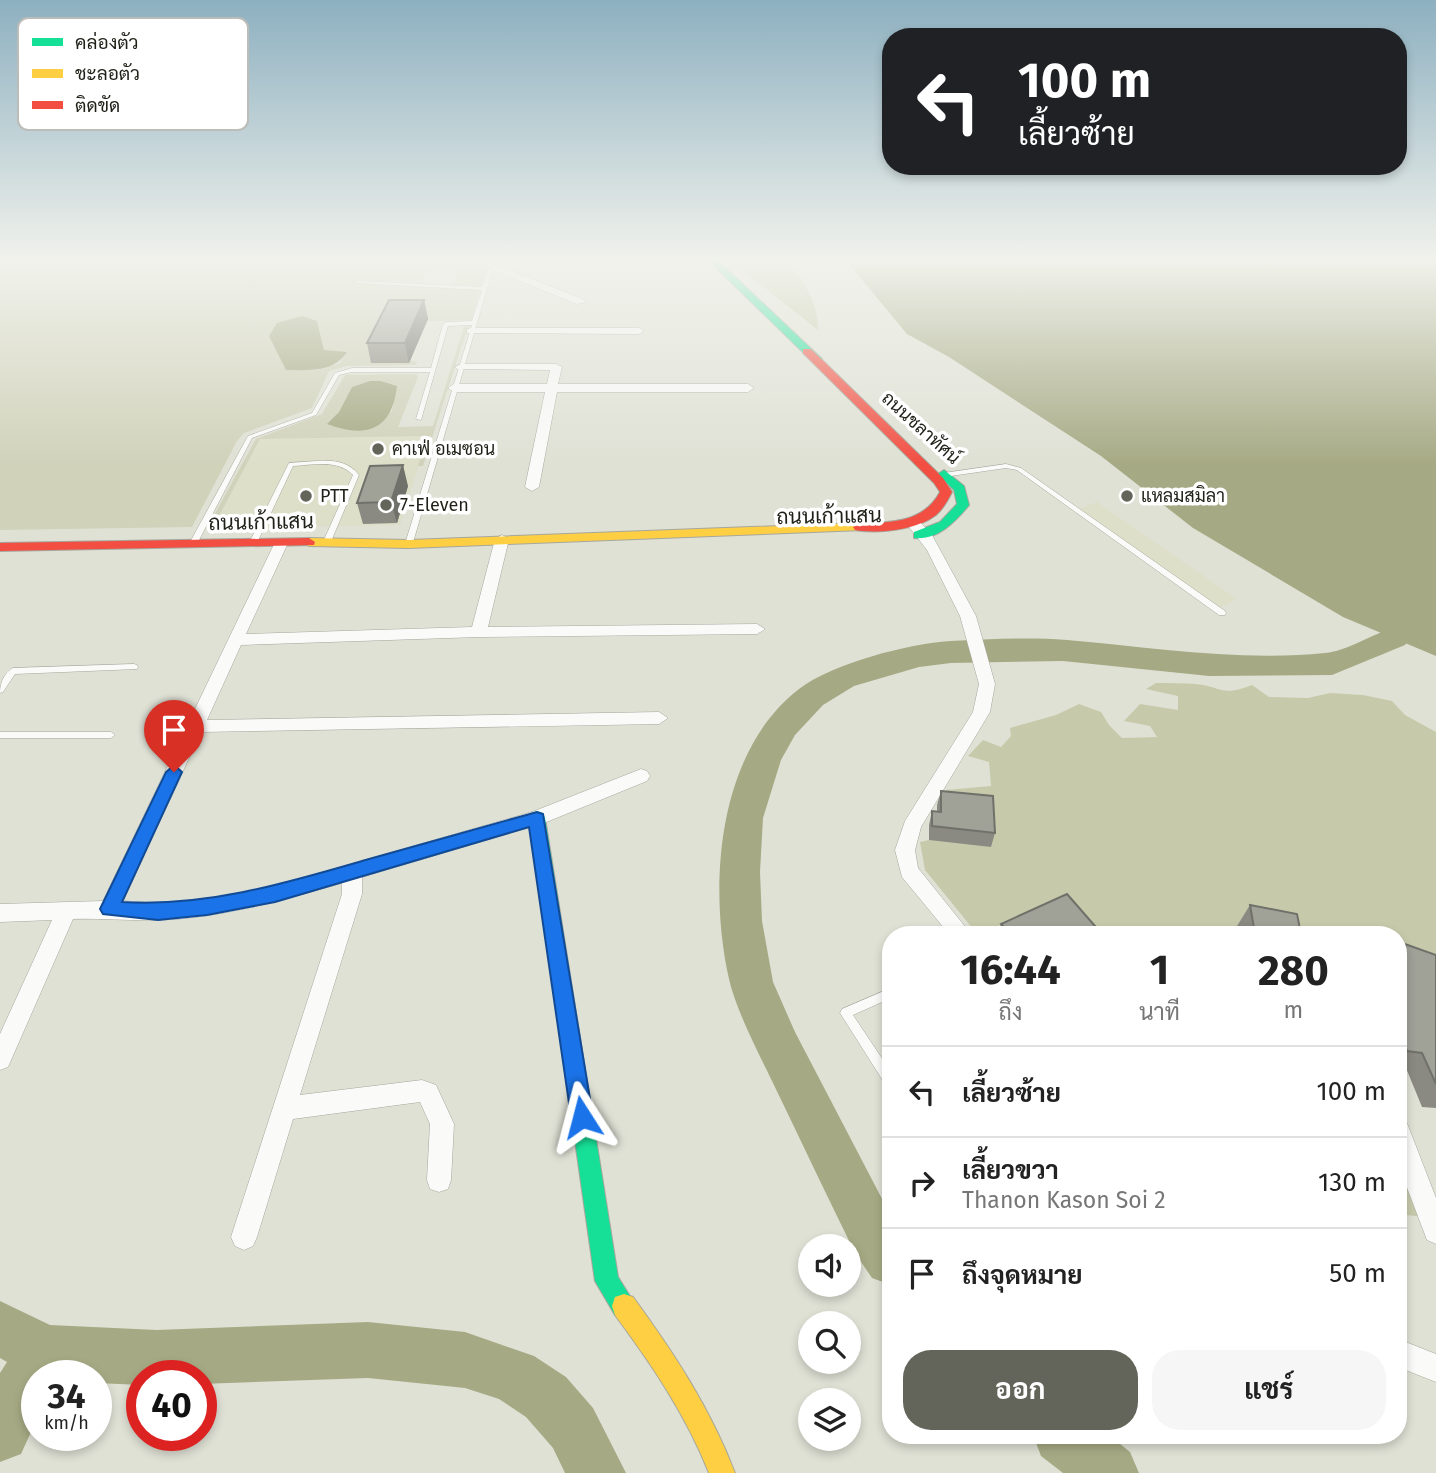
<!DOCTYPE html>
<html lang="th">
<meta charset="utf-8">
<style>
:root{--surface:#fff;--page:#f6f6f6;--text:#222;--muted:#767676;--line:#e0e0e0;--accent:#63645a}
body{margin:0;font-family:"Fira Sans",Sarabun,sans-serif;background:var(--page);color:var(--text);height:100vh;display:flex;flex-direction:column;font-size:26px;white-space:nowrap}
*{box-sizing:border-box;margin:0}
p{font-size:23px;color:var(--muted)}
.icon{flex:none;width:38px;height:38px;fill:none;stroke:currentColor;stroke-width:2;stroke-linecap:round;stroke-linejoin:round}
.map{position:relative;flex:1;overflow:hidden}
.details{position:absolute;left:882px;top:926px;width:525px;height:518px;display:flex;flex-direction:column;background:var(--surface);border-radius:28px;box-shadow:0 4px 10px #0003}
.details>*{flex:none}
.guide{position:absolute;left:882px;top:28px;width:525px;height:147px;border-radius:28px;box-shadow:0 4px 10px #0003;background:#202124;color:#fff;overflow:hidden}
.tools{position:absolute;left:798px;top:1234px;display:grid;gap:14px}
.tools a{display:grid;place-items:center;width:63px;height:63px;border-radius:50%;background:var(--surface);box-shadow:0 4px 10px #0003;font-size:35px}
.speed{position:absolute;left:21px;top:1360px;display:flex;gap:14px;font-size:35px;font-weight:700;text-align:center}
.speed>*{display:grid;place-content:center;width:91px;height:91px;border-radius:50%;background:var(--surface);box-shadow:0 4px 10px #0003;line-height:1}
.speed small{font-size:18px;font-weight:400}
.speed .limit{border:10px solid #d22;background:#fff;color:#111}
.pin{position:absolute;display:grid;place-items:center;width:60px;height:60px;color:#fff;margin:-72px -30px;border-radius:50% 50% 50% 0;rotate:-45deg;box-shadow:0 0 7px #0007}
.pin .icon{rotate:45deg}
.me{position:absolute;width:77px;margin:-38px;rotate:351deg;stroke-linejoin:round;filter:drop-shadow(0 0 5px #0008)}
.turn{display:flex;align-items:center;gap:24px;height:147px;padding:0 21px;font-size:32px}
.turn .icon{width:91px;height:91px;stroke-width:2.5}
.turn b{display:block;font-size:49px;line-height:60px}
.eta{display:flex;justify-content:space-evenly;align-items:center;height:119px;text-align:center}
.eta b{font-size:42px;font-weight:700;line-height:49px}
.action{display:flex;gap:14px;margin-top:auto;padding:14px 21px}
.action a{flex:1;height:80px;border-radius:28px;background:var(--accent);color:#fff;font-size:28px;font-weight:700;line-height:80px;text-align:center}
.action a+a{background:var(--page);color:var(--text)}
ul{padding:0;list-style:none}
li{display:flex;align-items:center;gap:21px;height:91px;padding:0 21px;border-top:2px solid var(--line)}
li div{flex:1}
li b{display:block;font-size:26px}
li em{font-style:normal}
.map>svg:first-child{display:block}
.built{fill:#dddfc9}
.green{fill:#d0d2ba;fill-rule:evenodd}
.forest{fill:#c7caaa}
.water{fill:#a6aa84}
.lines{fill:none;stroke-linecap:round;stroke-linejoin:round}
.river{fill:#a6aa84;fill-rule:evenodd}
.lane-casing{stroke:#a6a79d;stroke-width:1}
.street-casing{stroke:#a6a79d;stroke-width:1}
.fast-casing{stroke:#a6a79d;stroke-width:2}
.slow-casing{stroke:#a6a79d;stroke-width:2}
.jam-casing{stroke:#a6a79d;stroke-width:2}
.lane{fill:#fafaf9;fill-rule:evenodd}
.street{fill:#fafaf9;fill-rule:evenodd}
.fast{fill:#16e098;fill-rule:evenodd}
.slow{fill:#ffcf43;fill-rule:evenodd}
.jam{fill:#f24e42;fill-rule:evenodd}
.wall{fill:#8a8a82}
.shaded-wall{fill:#70716a}
.building{fill:#a0a197;stroke:#70716a;stroke-width:2}
.route{fill:#1a73e8;stroke:#114b97;stroke-width:2}
.poi-dot{fill:#63645a;stroke:#fff;stroke-width:2.5}
.labels{text-anchor:middle;dominant-baseline:central;stroke-width:7;stroke-linejoin:round;paint-order:stroke}
.far-street-label{font-size:18px;fill:#1f2017;stroke:#fff}
.far-poi-label{font-size:18px;fill:#1f2017;stroke:#fff;text-anchor:start}
.street-label{font-size:21px;fill:#1f2017;stroke:#fff}
.key{fill:#fff;stroke:#bcbcb9;stroke-width:2}
.key-label{font-size:19px;fill:#1f2017}
</style>
<div class="map">
<svg width="1436" height="1473" viewBox="0 0 1436 1473">
<rect width="100%" height="100%" fill="#e0e1d5"/>
<!-- built -->
<path class="built" d="M 428,436 L 400,525 L 212,529 L 260,439 Z
M 1097,502 L 1237,599 L 1218,608 L 1079,509 Z"/>
<!-- green -->
<path class="green" d="M 0,258 L 489,258 L 481,287 L 446,286 L 455,283 L 458,270 L 431,269 L 421,282 L 436,284 L 432,286 L 355,280 L 364,284 L 480,290 L 471,320 L 427,321 L 427,319 L 409,363 L 410,360 L 417,362 L 416,365 L 347,366 L 329,371 L 312,408 L 244,433 L 237,441 L 192,527 L 0,530 ZM 317,321 L 324,350 L 346,352 L 340,363 L 318,370 L 286,370 Z
M 468,326 L 423,466 L 418,466 L 427,436 L 260,439 L 212,529 L 207,528 L 256,439 L 322,414 L 345,375 L 416,374 L 418,377 L 398,427 L 433,426 L 464,327 ZM 370,381 L 381,381 L 397,386 L 392,411 C 366,428 359,436 328,424 L 339,412 L 352,387 Z"/>
<!-- forest -->
<path class="forest" d="M 727,258 L 783,258 C 803,280 818,300 818,330 Z
M 1156,683 C 1169,683 1183,683 1196,684 C 1223,687 1221,697 1252,685 L 1269,697 L 1308,698 L 1330,693 L 1363,695 L 1392,701 L 1405,715 L 1436,732 L 1436,977 L 1398,964 L 1398,934 L 1075,934 L 1042,909 L 977,934 L 925,870 L 920,842 L 929,840 L 991,810 L 937,805 L 946,790 L 991,786 L 989,762 L 968,756 L 983,740 L 1001,747 L 1011,736 L 1010,728 L 1056,715 L 1079,704 L 1101,712 L 1109,725 L 1122,738 L 1157,737 L 1150,726 L 1124,721 L 1140,704 L 1178,710 L 1178,696 L 1146,689 Z
M 1398,1155 L 1424,1217 L 1398,1214 Z"/>
<!-- water -->
<path class="water" d="M 844,258 L 1436,258 L 1436,656 L 1343,617 L 1193,528 L 1101,456 L 949,357 L 907,334 Z
M 302,316 L 317,321 L 324,350 L 347,352 C 333,373 309,370 286,370 L 269,336 L 277,323 Z
M 370,381 L 381,381 L 397,386 C 392,430 367,439 327,424 L 339,412 L 352,387 Z"/>
<g class="lines">
<!-- river -->
<path class="river" d="M 1394,628 L 1405,631 L 1410,638 L 1405,645 L 1332,675 L 1209,676 L 1063,661 L 951,663 L 919,667 L 854,686 L 823,705 L 795,735 L 781,760 L 763,818 L 760,872 L 762,921 L 773,982 L 795,1032 L 891,1216 L 891,1285 L 872,1278 L 855,1253 C 827,1196 800,1139 772,1081 C 758,1052 736,1010 729,979 C 708,886 717,752 799,689 C 833,663 908,644 950,641 C 988,639 1030,637 1067,640 C 1151,647 1240,662 1325,653 C 1348,651 1371,634 1394,628 Z
M 0,1301 L 50,1325 L 157,1330 L 368,1322 L 465,1332 L 534,1356 L 566,1377 L 593,1408 L 626,1473 L 565,1473 L 553,1448 L 526,1417 L 499,1399 L 465,1388 L 368,1378 L 201,1384 L 201,1376 L 142,1376 L 142,1385 L 96,1383 L 96,1376 L 37,1376 L 37,1419 L 21,1454 L 0,1462 L 0,1373 L 7,1362 L 0,1358 Z
M 1033,1435 L 1109,1435 L 1130,1452 L 1139,1473 L 1063,1473 L 1041,1456 Z"/>
<defs>
<path id="lane" d="M 492,258 L 496,258 L 412,546 L 406,546 L 405,544 L 472,325 L 448,326 L 421,420 L 416,419 L 430,372 L 352,372 L 339,375 L 316,415 L 252,438 L 197,544 L 196,546 L 190,546 L 189,544 L 248,436 L 312,413 L 335,373 L 352,368 L 431,368 L 443,324 L 446,322 L 472,321 L 482,290 L 358,283 L 356,282 L 356,281 L 483,287 Z
M 317,461 C 333,460 348,461 359,475 L 330,544 L 327,544 L 323,542 L 353,475 C 338,459 313,465 293,466 L 257,543 L 256,545 L 250,545 L 249,543 L 289,463 Z
M 1006,464 L 1021,468 L 1225,611 L 1226,613 L 1225,615 L 1219,615 L 1017,470 L 1006,468 L 944,477 L 941,475 L 944,473 Z
M 134,664 L 137,665 L 138,667 L 137,669 L 15,674 L 3,692 L 0,693 C 0,683 4,673 13,668 Z
M 0,732 L 111,732 L 115,735 L 111,738 L 0,738 Z
M 891,988 L 891,998 L 853,1015 L 891,1072 L 891,1088 L 887,1087 L 840,1013 L 842,1009 Z"/>
<path id="street" d="M 491,263 L 585,300 L 586,302 L 577,304 L 488,268 L 488,264 Z
M 471,328 L 639,328 L 644,331 L 639,334 L 467,333 L 467,329 Z
M 461,364 L 556,364 L 562,367 L 558,384 L 748,384 L 754,388 L 748,392 L 557,392 L 539,487 L 532,491 L 525,487 L 545,392 L 454,392 L 448,388 L 454,384 L 547,384 L 550,370 L 457,369 L 455,367 Z
M 913,519 L 918,520 L 932,535 L 976,616 L 995,684 L 990,712 L 921,827 L 915,850 L 918,868 L 971,934 L 949,934 L 902,877 L 895,850 L 905,821 L 973,712 L 979,684 L 960,616 L 927,550 L 906,523 Z
M 502,535 L 509,539 L 488,627 L 757,624 L 765,629 L 757,634 L 479,637 L 241,645 L 207,720 L 659,712 L 668,718 L 659,724 L 201,732 L 123,901 L 158,903 L 207,899 L 275,886 L 532,812 L 641,769 L 647,771 L 650,776 L 647,781 L 544,823 L 362,877 L 362,894 L 300,1095 L 422,1080 L 436,1085 L 454,1124 L 451,1180 L 448,1189 L 439,1192 L 430,1189 L 427,1180 L 430,1124 L 420,1102 L 293,1119 L 257,1237 L 253,1246 L 244,1250 L 235,1246 L 231,1237 L 342,894 L 342,883 C 283,900 221,918 159,920 C 130,921 102,918 73,919 L 8,1067 L 0,1070 L 0,1034 L 52,920 L 0,922 L 0,904 L 103,901 L 276,540 L 286,540 L 288,543 L 246,634 L 472,627 L 495,539 Z
M 1398,1119 L 1407,1123 L 1436,1198 L 1436,1244 L 1427,1240 L 1398,1164 Z
M 1398,1339 L 1436,1354 L 1436,1382 L 1398,1367 Z"/>
<path id="fast" d="M 706,258 L 715,258 L 822,359 L 822,363 L 814,363 Z
M 944,470 L 964,486 L 969,505 C 956,521 937,541 914,538 L 914,532 L 940,522 L 957,504 L 954,490 L 938,474 Z
M 537,811 L 543,813 L 545,818 L 618,1277 L 636,1306 L 633,1315 L 624,1318 L 615,1315 L 595,1281 L 529,818 L 531,813 Z"/>
<path id="slow" d="M 859,523 L 865,527 L 863,530 L 409,548 L 309,546 L 303,542 L 309,538 L 409,540 Z
M 624,1294 L 633,1297 C 674,1353 710,1408 735,1473 L 709,1473 C 686,1415 652,1365 615,1315 L 612,1306 L 615,1297 Z"/>
<path id="jam" d="M 803,349 L 811,349 L 943,478 L 952,492 C 948,500 943,509 936,515 C 917,530 878,534 855,530 L 853,527 C 859,522 865,523 873,523 C 901,522 926,518 940,492 L 934,483 L 803,353 Z
M 309,538 L 315,542 L 314,545 L 0,551 L 0,543 Z"/>
</defs>
<!-- lane casing -->
<use href="#lane" class="lane-casing"/>
<!-- street casing -->
<use href="#street" class="street-casing"/>
<!-- fast casing -->
<use href="#fast" class="fast-casing"/>
<!-- slow casing -->
<use href="#slow" class="slow-casing"/>
<!-- jam casing -->
<use href="#jam" class="jam-casing"/>
<!-- lane -->
<use href="#lane" class="lane"/>
<!-- street -->
<use href="#street" class="street"/>
<!-- fast -->
<use href="#fast" class="fast"/>
<!-- slow -->
<use href="#slow" class="slow"/>
<!-- jam -->
<use href="#jam" class="jam"/>
</g>
<!-- wall -->
<path class="wall" d="M 424,300 L 428,319 L 409,363 L 371,363 L 367,343 Z
M 408,486 L 397,523 L 363,524 L 357,503 Z
M 941,791 L 995,833 L 991,847 L 929,840 L 929,825 L 932,811 L 937,812 L 937,805 Z
M 1250,905 L 1301,934 L 1238,934 L 1237,926 Z
M 1001,924 L 1102,934 L 997,934 Z
M 1402,943 L 1436,955 L 1436,1108 L 1422,1107 L 1406,1068 L 1398,1067 L 1398,948 Z"/>
<!-- shaded-wall -->
<path class="shaded-wall" d="M 424,300 L 428,319 L 409,363 L 405,343 Z
M 403,465 L 408,486 L 397,523 L 391,502 Z"/>
<!-- building -->
<path class="building" d="M 389,300 L 424,300 L 405,343 L 367,343 Z
M 403,465 L 391,502 L 357,503 L 370,466 Z
M 941,791 L 993,796 L 995,833 L 932,826 L 932,811 L 941,812 Z
M 1067,894 L 1102,934 L 1010,934 L 1001,924 Z
M 1250,905 L 1297,914 L 1301,934 L 1255,934 Z
M 1402,943 L 1436,955 L 1436,1084 L 1422,1053 L 1407,1051 L 1398,1029 L 1398,1016 L 1401,1017 Z"/>
<!-- sky -->
<linearGradient id="sky" x2="0" y2="1"><stop stop-color="#8db0c0"/><stop offset="0.56" stop-color="#f1f2ec"/><stop offset="1" stop-color="#f1f2ec" stop-opacity="0"/></linearGradient>
<rect width="1436" height="464" fill="url(#sky)"/>
<!-- route -->
<path class="route" d="M 174,765 L 182,772 L 122,902 C 205,907 283,884 362,861 C 420,845 479,828 537,812 L 543,814 L 593,1117 L 590,1125 L 582,1128 L 575,1125 L 571,1117 L 529,827 L 275,902 L 207,915 L 158,920 L 103,914 L 100,909 L 166,772 Z"/>
<!-- markers -->
<g class="poi-dot">
<circle cx="378" cy="449" r="7"/>
<circle cx="306" cy="496" r="7"/>
<circle cx="1127" cy="496" r="7"/>
<circle cx="386" cy="505" r="7"/>
</g>
<g class="labels">
<!-- far-street labels -->
<g class="far-street-label">
<text transform="translate(921 428) rotate(42)">ถนนชลาทัศน์</text>
</g>
<!-- far-poi labels -->
<g class="far-poi-label">
<text x="392" y="449">คาเฟ่ อเมซอน</text>
<text x="320" y="496">PTT</text>
<text x="1141" y="496">แหลมสมิลา</text>
<text x="400" y="505">7-Eleven</text>
</g>
<!-- street labels -->
<g class="street-label">
<text transform="translate(829 516) rotate(-1)">ถนนเก้าแสน</text>
<text transform="translate(261 522) rotate(-1)">ถนนเก้าแสน</text>
</g>
</g>
<!-- legend -->
<rect x="18" y="18" width="230" height="112" rx="10" class="key"/>
<rect x="32" y="38" width="31" height="8" fill="#16e098"/>
<rect x="32" y="69" width="31" height="9" fill="#ffcf43"/>
<rect x="32" y="101" width="31" height="8" fill="#f24e42"/>
<g class="key-label">
<text x="75" y="49">คล่องตัว</text>
<text x="75" y="80">ชะลอตัว</text>
<text x="75" y="112">ติดขัด</text>
</g>
</svg>
<div class="tools">
<a><svg class="icon" aria-label="sound" viewBox="0 0 24 24"><path d="M4 9h4l5-4v14l-5-4H4zM17 9q2 3 0 6"/></svg></a>
<a><svg class="icon" aria-label="search" viewBox="0 0 24 24"><circle cx="10" cy="10" r="6"/><path d="M15 15l6 6"/></svg></a>
<a><svg class="icon" aria-label="layers" viewBox="0 0 24 24"><path d="M12 4l9 5-9 5-9-5zM3 14l9 5 9-5"/></svg></a>
</div>
<div class="speed"><div>34<small>km/h</small></div><div class="limit">40</div></div>
<div class="pin" style="left:174px;top:772px;background:#d93025"><svg class="icon" aria-label="arrive" viewBox="0 0 24 24"><path d="M6 21V4h12l-3 4 3 4H6"/></svg></div>
<svg class="me" style="left:582px;top:1117px" viewBox="-20 -20 40 40"><path d="M0-17L14 15 0 8-14 15z" fill="#1a73e8" stroke="#fff" stroke-width="4"/></svg>
<div class="guide">
<div class="turn"><svg class="icon" aria-label="left" viewBox="0 0 24 24"><path d="M17 20v-9H6M10 6l-5 5 5 5"/></svg><div><b>100 m</b>เลี้ยวซ้าย</div></div>
</div>
<section class="details">
<div class="eta">
<div><b>16:44</b><p>ถึง</p></div>
<div><b>1</b><p>นาที</p></div>
<div><b>280</b><p>m</p></div>
</div>
<ul>
<li><svg class="icon" aria-label="left" viewBox="0 0 24 24"><path d="M17 20v-9H6M10 6l-5 5 5 5"/></svg><div><b>เลี้ยวซ้าย</b></div><em>100 m</em></li>
<li><svg class="icon" aria-label="right" viewBox="0 0 24 24"><path d="M7 20v-9h11M14 6l5 5-5 5"/></svg><div><b>เลี้ยวขวา</b><p>Thanon Kason Soi 2</p></div><em>130 m</em></li>
<li><svg class="icon" aria-label="arrive" viewBox="0 0 24 24"><path d="M6 21V4h12l-3 4 3 4H6"/></svg><div><b>ถึงจุดหมาย</b></div><em>50 m</em></li>
</ul>
<div class="action"><a>ออก</a><a>แชร์</a></div>
</section>
</div>
